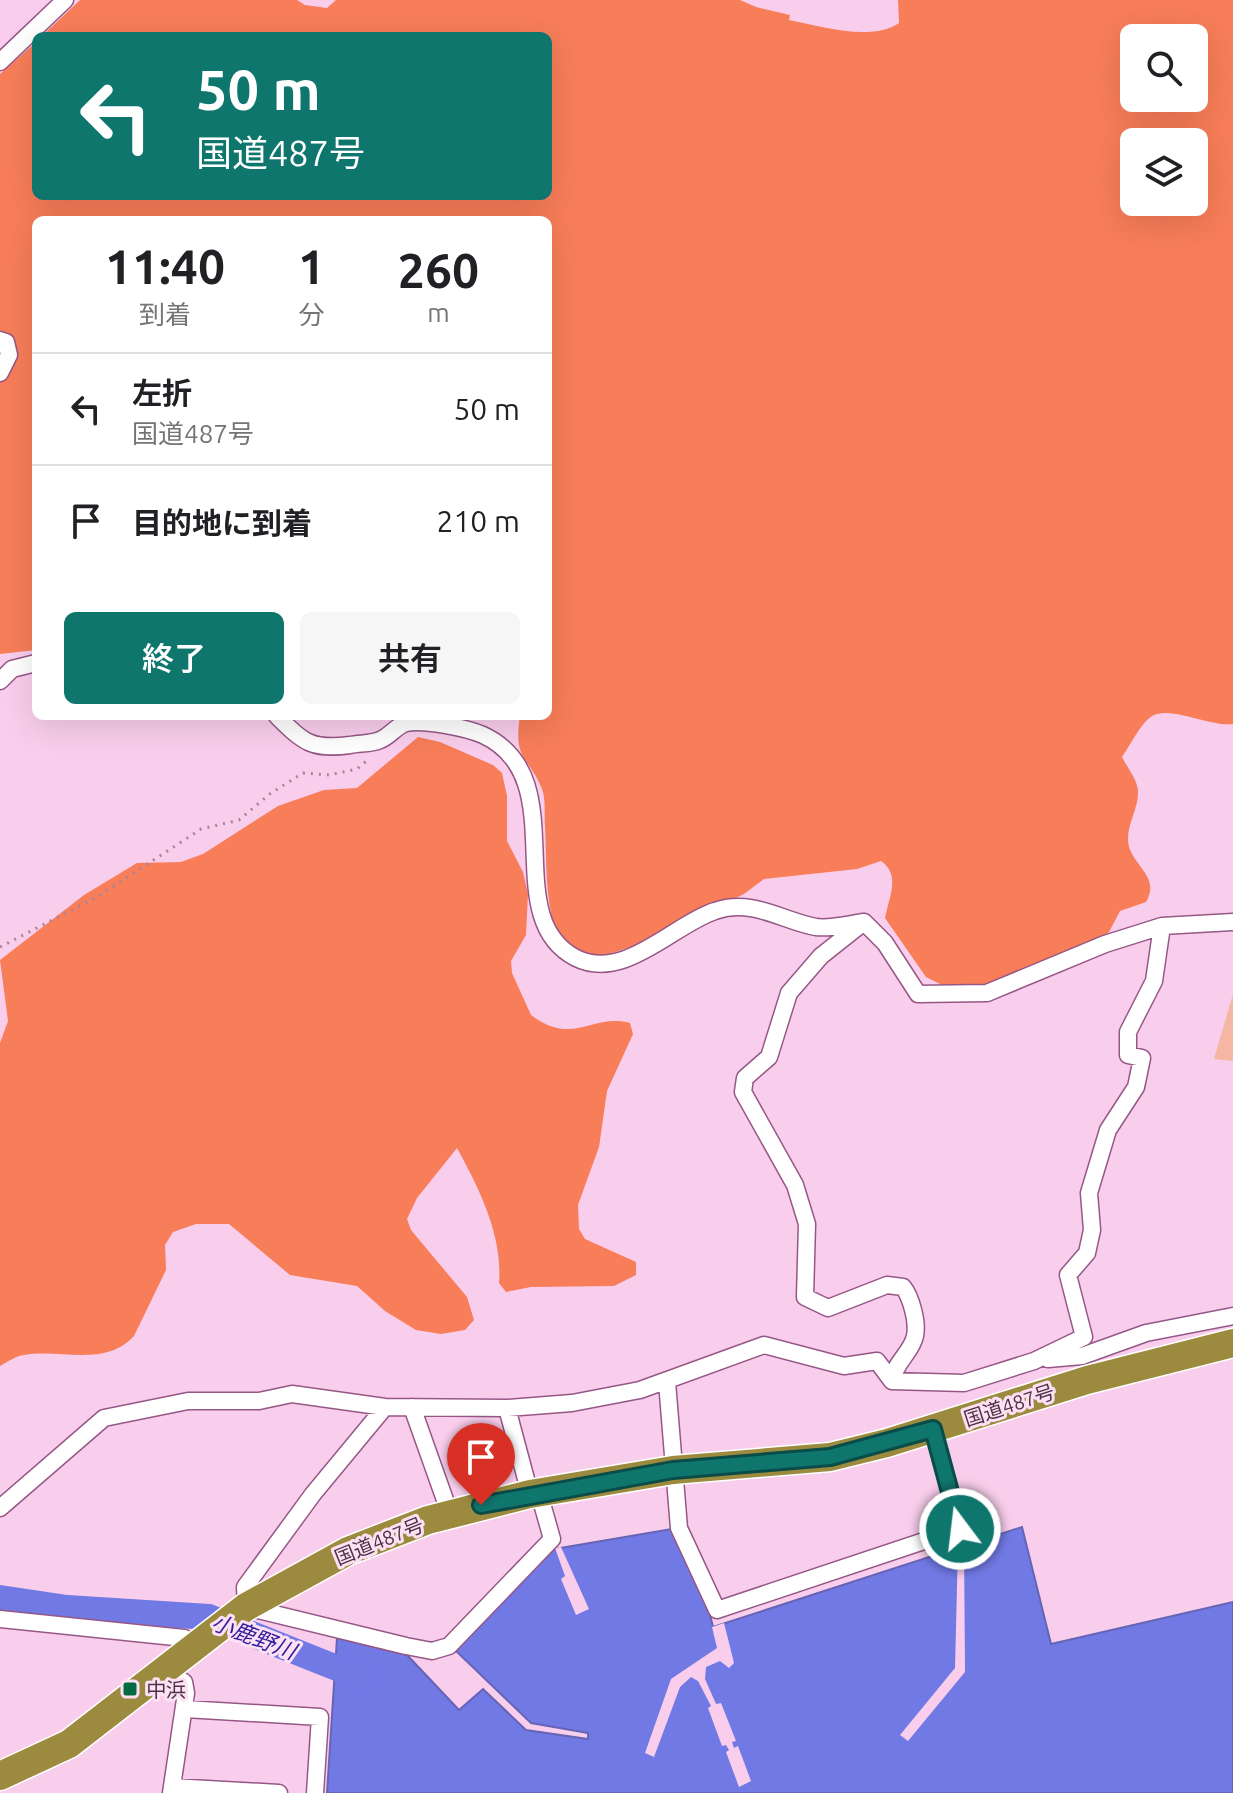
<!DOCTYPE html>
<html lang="ja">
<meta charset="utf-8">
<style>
:root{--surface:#fff;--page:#f6f6f6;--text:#202124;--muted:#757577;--line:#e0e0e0;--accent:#0f766e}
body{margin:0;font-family:Ubuntu,"Noto Sans JP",sans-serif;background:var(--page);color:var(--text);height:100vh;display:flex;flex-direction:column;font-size:30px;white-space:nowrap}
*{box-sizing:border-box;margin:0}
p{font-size:26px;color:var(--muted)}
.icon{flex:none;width:44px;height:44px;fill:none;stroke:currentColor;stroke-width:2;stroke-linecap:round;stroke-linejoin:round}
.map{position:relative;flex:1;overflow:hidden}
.sheet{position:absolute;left:32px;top:216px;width:520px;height:504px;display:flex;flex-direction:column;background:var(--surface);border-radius:12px;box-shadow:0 8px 32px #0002}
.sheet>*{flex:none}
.guide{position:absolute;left:32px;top:32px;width:520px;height:168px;border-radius:12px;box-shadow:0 8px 32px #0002;background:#0f766e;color:#fff;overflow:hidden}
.controls{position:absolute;left:1120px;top:24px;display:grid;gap:16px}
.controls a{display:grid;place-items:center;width:88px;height:88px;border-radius:12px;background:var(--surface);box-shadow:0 8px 32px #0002;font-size:40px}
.pin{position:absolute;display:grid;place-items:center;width:68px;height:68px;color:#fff;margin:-82px -34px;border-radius:50% 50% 50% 0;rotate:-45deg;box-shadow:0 0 8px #0007}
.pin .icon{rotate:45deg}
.me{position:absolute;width:88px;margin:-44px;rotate:345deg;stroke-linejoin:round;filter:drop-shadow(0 0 6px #0008)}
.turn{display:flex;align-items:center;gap:28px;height:168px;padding:0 32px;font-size:36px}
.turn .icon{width:104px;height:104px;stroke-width:2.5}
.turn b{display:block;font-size:56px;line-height:68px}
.eta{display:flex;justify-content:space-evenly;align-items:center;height:136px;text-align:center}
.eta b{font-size:48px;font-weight:600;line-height:56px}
.primary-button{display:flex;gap:16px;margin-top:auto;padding:16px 32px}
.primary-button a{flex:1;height:92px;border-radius:12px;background:var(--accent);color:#fff;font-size:32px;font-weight:600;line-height:92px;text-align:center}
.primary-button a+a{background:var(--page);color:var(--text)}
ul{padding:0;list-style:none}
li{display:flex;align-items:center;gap:24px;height:112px;padding:0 32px;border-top:2px solid var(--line)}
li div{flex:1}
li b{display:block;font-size:30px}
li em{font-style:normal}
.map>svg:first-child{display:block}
.green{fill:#f5b6a3}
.forest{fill:#f87d59;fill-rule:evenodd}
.water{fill:#7179e5;stroke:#6664b5;stroke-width:2}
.pier{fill:#f9ceec}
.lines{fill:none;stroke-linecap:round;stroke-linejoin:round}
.river{stroke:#7179e5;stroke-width:26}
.street-casing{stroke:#965786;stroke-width:19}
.highway-casing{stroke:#fff;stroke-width:31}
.path{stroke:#a7839c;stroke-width:3;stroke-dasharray:2 6;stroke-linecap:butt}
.street{stroke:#fff;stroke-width:16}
.highway{stroke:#9c8b3e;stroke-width:28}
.route-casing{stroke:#0a4d48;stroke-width:20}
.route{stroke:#0f766e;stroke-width:14}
.poi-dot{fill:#046a3f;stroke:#fde0f4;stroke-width:3}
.labels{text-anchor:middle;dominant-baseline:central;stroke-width:6;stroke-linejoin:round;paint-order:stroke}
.street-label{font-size:20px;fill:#4e3246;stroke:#fde0f4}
.poi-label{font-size:20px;fill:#4e3246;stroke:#fde0f4;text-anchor:start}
.water-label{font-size:22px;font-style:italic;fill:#2f1e9d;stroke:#fde0f4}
</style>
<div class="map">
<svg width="1233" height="1793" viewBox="0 0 1233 1793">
<rect width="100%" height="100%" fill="#f9ceec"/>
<!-- green -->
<path class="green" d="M 1233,994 L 1233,1061 L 1214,1059 Z"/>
<!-- forest -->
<path class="forest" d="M 80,0 L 297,0 L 305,5 L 327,8 L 336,0 L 740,0 L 756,7 L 790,15 L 789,20 C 820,26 872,42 899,23 L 898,0 L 1233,0 L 1233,724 C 1210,727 1170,705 1152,716 C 1140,724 1130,746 1122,757 C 1127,767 1138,781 1138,791 C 1139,810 1124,828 1129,847 C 1136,868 1160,878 1146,902 L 1120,911 L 1109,932 L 1090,947 L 981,990 L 946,987 L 926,977 L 885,918 C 889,897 901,875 881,861 L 857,869 L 764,879 L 744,894 L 643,943 L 609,954 L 598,956 L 563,947 C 544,914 547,863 545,826 C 544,815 546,799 542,789 C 528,755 513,761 520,716 L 548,716 L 548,220 L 36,220 L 36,650 L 0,654 L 0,350 L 4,335 L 0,332 L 0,74 L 36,42 L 36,196 L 548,196 L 548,36 L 42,36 ZM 1134,38 L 1194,38 L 1194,98 L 1134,98 ZM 1134,142 L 1194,142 L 1194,202 L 1134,202 Z
M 418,737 L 440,742 L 493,765 L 502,773 L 507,796 L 507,841 L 523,872 L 528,894 L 526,935 L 511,961 L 512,973 L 531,1015 C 573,1047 592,1013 630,1023 L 633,1034 L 607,1091 L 599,1147 L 578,1205 L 579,1229 L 585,1239 L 636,1262 L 636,1275 L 614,1286 L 531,1287 L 506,1292 L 499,1283 C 503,1236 479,1188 457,1148 L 417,1198 L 407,1219 L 411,1230 L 467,1297 L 474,1320 L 465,1330 L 441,1334 L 416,1330 L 385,1311 L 357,1286 L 290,1275 L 229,1224 L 196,1224 L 173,1232 L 165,1245 L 166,1270 L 134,1336 C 105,1368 60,1348 24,1355 C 16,1356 7,1362 0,1366 L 0,1043 L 8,1021 L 0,960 L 84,895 L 137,863 L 181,862 L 203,854 L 278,806 L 324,790 L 357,788 Z"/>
<!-- water -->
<path class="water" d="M 1022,1527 L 1051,1644 L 1233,1602 L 1233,1793 L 327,1793 L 337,1638 L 407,1655 L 459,1710 L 483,1689 L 526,1730 L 588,1739 L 588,1733 L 531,1723 L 456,1651 L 549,1550 L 677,1528 L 706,1598 L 713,1627 Z"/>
<!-- pier -->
<path class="pier" d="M 964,1544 L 965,1672 L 908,1741 L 900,1735 L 955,1668 L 958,1546 Z
M 561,1547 L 589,1609 L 576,1615 L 561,1579 L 565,1576 L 555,1548 Z
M 724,1623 L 734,1663 L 729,1668 L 720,1661 L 706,1667 L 705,1679 L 716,1704 L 721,1703 L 736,1741 L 732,1742 L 734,1748 L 738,1746 L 751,1781 L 739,1787 L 726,1752 L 729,1750 L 726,1745 L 722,1746 L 708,1708 L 711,1706 L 698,1681 L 691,1677 L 680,1687 L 654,1757 L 645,1753 L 671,1679 L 717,1648 L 712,1627 Z"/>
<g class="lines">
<!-- river -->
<path class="river" d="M 0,1598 L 67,1608 L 209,1617 L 367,1680"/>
<defs>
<path id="street" d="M 0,62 L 65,0
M 0,340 L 6,342 L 9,355 L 0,373
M 0,681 L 12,669 L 36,663
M 277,716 C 304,743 312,750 350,745 C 360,743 372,744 380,740 C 389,737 396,726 406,723 C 423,719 467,728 483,735 C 576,778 496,917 576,958 C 624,982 674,924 715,911 C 753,898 782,921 816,927 C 830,929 850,924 864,922 L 885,943 L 918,994 L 987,993 L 1105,944 L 1162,926 L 1233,922
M 864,922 L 821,956 L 789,993 L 769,1057 L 745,1078 L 743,1092 L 795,1185 L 807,1224 L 805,1297 L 828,1308 L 887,1285 L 903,1287 C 911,1297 918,1322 915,1336 C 912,1352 894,1363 892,1381
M 1048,1359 L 1082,1356 L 1146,1333 L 1233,1316
M 667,1382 L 679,1528 L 717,1610 L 960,1529 L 933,1429
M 385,1407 L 313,1494 L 245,1587 L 246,1607 L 406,1646 L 432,1651 L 449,1646 L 552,1539 L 539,1493
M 412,1407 L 450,1514
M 507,1408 L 530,1494
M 0,1508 L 104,1418 L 188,1401 L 259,1401 L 292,1394 L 385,1407 L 507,1408 L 572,1403 L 640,1390 L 764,1345 L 844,1366 L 877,1361 L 892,1381 L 964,1383 L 1034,1361 L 1084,1337 L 1068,1275 L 1087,1253 L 1092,1230 L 1089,1193 L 1108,1130 L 1136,1087 L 1142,1058 L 1128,1055 L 1128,1032 L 1154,981 L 1162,926
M 0,1619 L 184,1638 L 196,1645
M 165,1669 L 184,1682 L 186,1693 L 171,1793
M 185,1709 L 320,1717 L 315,1793
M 172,1787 L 279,1793"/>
<path id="highway" d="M 0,1776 L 69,1744 L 246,1607 L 348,1551 L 428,1520 L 530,1494 L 673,1470 L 830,1457 L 887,1443 L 1087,1380 L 1233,1343"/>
</defs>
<!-- street casing -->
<use href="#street" class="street-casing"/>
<!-- highway casing -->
<use href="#highway" class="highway-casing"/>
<!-- path -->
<path class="path" d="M 0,947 L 97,897 L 201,829 L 239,820 L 271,793 L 303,773 L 329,775 L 357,769 L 370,758"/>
<!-- street -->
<use href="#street" class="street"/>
<!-- highway -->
<use href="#highway" class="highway"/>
</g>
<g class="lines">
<defs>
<path id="route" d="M 481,1505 L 673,1470 L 830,1457 L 933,1429 L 960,1529"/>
</defs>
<!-- route casing -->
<use href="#route" class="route-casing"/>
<!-- route -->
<use href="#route" class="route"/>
</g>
<!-- markers -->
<rect class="poi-dot" x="122" y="1681" width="16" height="16" rx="4"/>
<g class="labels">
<!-- street labels -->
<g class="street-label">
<text transform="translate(1009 1405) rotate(-18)">国道487号</text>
<text transform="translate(379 1541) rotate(-22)">国道487号</text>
</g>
<!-- poi labels -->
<g class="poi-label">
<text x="146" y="1689">中浜</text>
</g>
<!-- water labels -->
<g class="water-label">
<text transform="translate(254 1636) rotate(21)">小鹿野川</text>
</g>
</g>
</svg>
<div class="controls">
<a><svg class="icon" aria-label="search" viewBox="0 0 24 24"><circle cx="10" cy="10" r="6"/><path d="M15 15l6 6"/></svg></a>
<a><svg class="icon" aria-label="layers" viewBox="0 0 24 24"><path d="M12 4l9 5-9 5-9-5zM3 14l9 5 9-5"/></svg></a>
</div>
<div class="pin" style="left:481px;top:1505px;background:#d93025"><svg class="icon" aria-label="arrive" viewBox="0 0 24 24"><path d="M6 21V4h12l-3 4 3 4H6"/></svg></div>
<svg class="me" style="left:960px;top:1529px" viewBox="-20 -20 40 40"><circle r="17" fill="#0f766e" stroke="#fff" stroke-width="3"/><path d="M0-11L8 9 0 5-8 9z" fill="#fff"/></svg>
<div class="guide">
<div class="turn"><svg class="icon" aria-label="left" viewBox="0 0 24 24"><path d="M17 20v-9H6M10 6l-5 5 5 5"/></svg><div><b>50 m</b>国道487号</div></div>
</div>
<section class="sheet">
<div class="eta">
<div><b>11:40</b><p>到着</p></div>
<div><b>1</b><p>分</p></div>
<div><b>260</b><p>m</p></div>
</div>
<ul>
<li><svg class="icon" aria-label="left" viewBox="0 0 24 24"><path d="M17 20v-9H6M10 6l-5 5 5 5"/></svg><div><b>左折</b><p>国道487号</p></div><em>50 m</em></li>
<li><svg class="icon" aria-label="arrive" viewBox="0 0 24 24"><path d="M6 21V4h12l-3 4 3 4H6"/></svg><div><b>目的地に到着</b></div><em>210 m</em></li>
</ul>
<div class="primary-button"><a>終了</a><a>共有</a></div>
</section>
</div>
